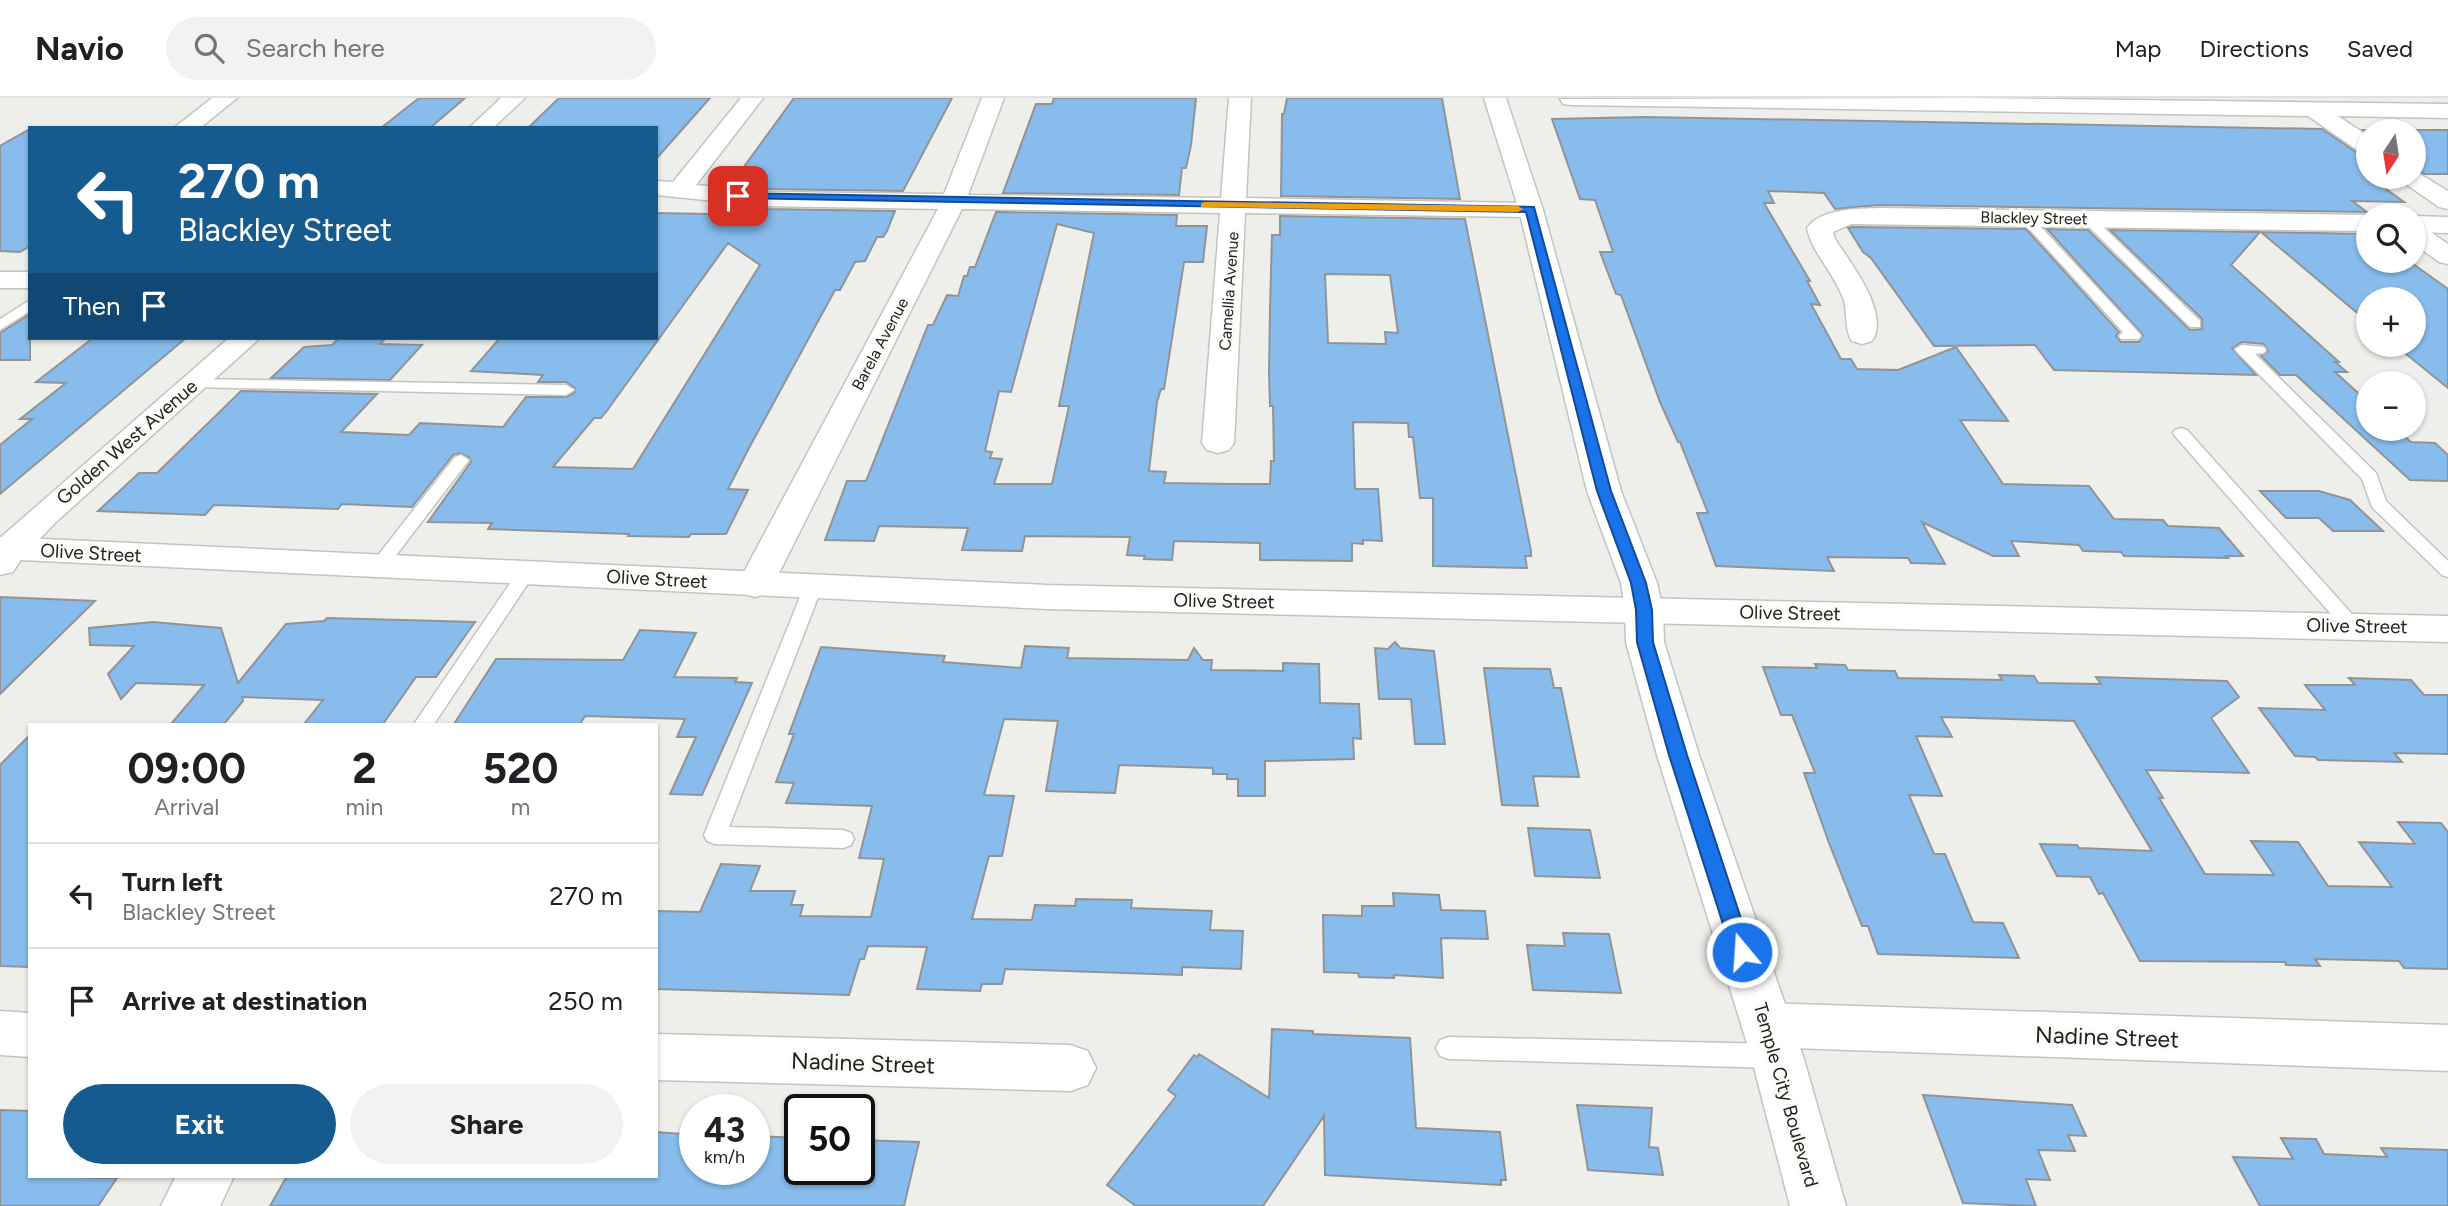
<!DOCTYPE html>
<meta charset="utf-8">
<style>
:root{--surface:#fff;--page:#f2f2f2;--text:#202124;--muted:#757577;--line:#e0e0e0;--accent:#165b90}
body{margin:0;font-family:Figtree,sans-serif;background:var(--page);color:var(--text);height:100vh;display:flex;flex-direction:column;font-size:26px;white-space:nowrap}
*{box-sizing:border-box;margin:0}
p{font-size:23px;color:var(--muted)}
.icon{flex:none;width:38px;height:38px;fill:none;stroke:currentColor;stroke-width:2;stroke-linecap:round;stroke-linejoin:round}
.map{position:relative;flex:1;overflow:hidden}
.sheet{position:absolute;left:28px;top:625px;width:630px;height:455px;display:flex;flex-direction:column;background:var(--surface);border-radius:0px;box-shadow:0 2px 5px #0004}
.sheet>*{flex:none}
.hud{position:absolute;left:28px;top:28px;width:630px;height:214px;border-radius:0px;box-shadow:0 2px 5px #0004;background:#165b90;color:#fff;overflow:hidden}
.needle{width:46px;rotate:192deg}
.fabs{position:absolute;left:2356px;top:21px;display:grid;gap:14px}
.fabs a{display:grid;place-items:center;width:70px;height:70px;border-radius:50%;background:var(--surface);box-shadow:0 2px 5px #0004;font-size:35px}
.speed{position:absolute;left:679px;top:996px;display:flex;gap:14px;font-size:35px;font-weight:700;text-align:center}
.speed>*{display:grid;place-content:center;width:91px;height:91px;border-radius:50%;background:var(--surface);box-shadow:0 2px 5px #0004;line-height:1}
.speed small{font-size:18px;font-weight:400}
.speed .limit{border:4px solid #111;border-radius:10px;background:#fff;color:#111}
.pin{position:absolute;display:grid;place-items:center;width:60px;height:60px;color:#fff;margin:-30px;border-radius:14px;box-shadow:0 4px 10px #0006}
.me{position:absolute;width:77px;margin:-38px;rotate:342deg;stroke-linejoin:round;filter:drop-shadow(0 0 5px #0008)}
.turn{display:flex;align-items:center;gap:24px;height:147px;padding:0 35px;font-size:32px}
.turn .icon{width:91px;height:91px;stroke-width:2.5}
.turn b{display:block;font-size:49px;line-height:60px}
.then{display:flex;align-items:center;height:66px;padding:0 35px;background:#0003;gap:14px;font-size:26px}
.eta{display:flex;justify-content:space-evenly;align-items:center;height:119px;text-align:center}
.eta b{font-size:42px;font-weight:700;line-height:49px}
.primary-button{display:flex;gap:14px;margin-top:auto;padding:14px 35px}
.primary-button a{flex:1;height:80px;border-radius:42px;background:var(--accent);color:#fff;font-size:28px;font-weight:700;line-height:80px;text-align:center}
.primary-button a+a{background:var(--page);color:var(--text)}
ul{padding:0;list-style:none}
li{display:flex;align-items:center;gap:21px;height:105px;padding:0 35px;border-top:2px solid var(--line)}
li div{flex:1}
li b{display:block;font-size:26px}
li em{font-style:normal}
header{display:flex;align-items:center;gap:42px;box-sizing:border-box;height:98px;padding:0 35px;background:var(--surface);border-bottom:2px solid var(--line)}
header strong{font-size:33px}
nav{display:flex;gap:38px;margin-inline-start:auto;font-size:24px}
.search{width:490px;height:63px;background:var(--page);display:flex;align-items:center;gap:18px;box-sizing:border-box;padding:0 24px;border-radius:38px;color:var(--muted);font-size:26px}
.map>svg:first-child{display:block}
.building{fill:#87bcec;stroke:#919497;stroke-width:2;fill-rule:evenodd}
.lines{fill:none;stroke-linecap:round;stroke-linejoin:round}
.service-casing{stroke:#c2c4c0;stroke-width:3}
.minor-casing{stroke:#c2c4c0;stroke-width:3}
.tertiary-casing{stroke:#c2c4c0;stroke-width:3}
.secondary-casing{stroke:#c2c4c0;stroke-width:3}
.service{fill:#fff;fill-rule:evenodd}
.minor{fill:#fff;fill-rule:evenodd}
.tertiary{fill:#fff;fill-rule:evenodd}
.secondary{fill:#fff;fill-rule:evenodd}
.route{fill:#1a73e8;stroke:#114b97;stroke-width:2}
.slow{fill:#f59e0b}
.labels{text-anchor:middle;dominant-baseline:central;stroke-width:7;stroke-linejoin:round;paint-order:stroke}
.far-street-label{font-size:16px;fill:#222221;stroke:#fbfdf8}
.street-label{font-size:19px;fill:#222221;stroke:#fbfdf8}
.near-street-label{font-size:23px;fill:#222221;stroke:#fbfdf8}
</style>
<header>
<strong>Navio</strong>
<div class="search"><svg class="icon" aria-label="search" viewBox="0 0 24 24"><circle cx="10" cy="10" r="6"/><path d="M15 15l6 6"/></svg>Search here</div>
<nav><a>Map</a><a>Directions</a><a>Saved</a></nav>
</header>
<div class="map">
<svg width="2448" height="1108" viewBox="0 0 2448 1108">
<rect width="100%" height="100%" fill="#eeefeb"/>
<!-- building -->
<path class="building" d="M 419,0 L 465,0 L 430,30 L 381,30 Z
M 559,0 L 710,0 L 656,61 L 656,30 L 528,30 Z
M 794,0 L 952,0 L 903,93 L 765,91 L 730,88 Z
M 1054,0 L 1196,0 L 1191,47 L 1186,70 L 1182,70 L 1179,97 L 1003,95 L 1036,6 L 1052,6 Z
M 1287,0 L 1442,0 L 1460,101 L 1281,98 L 1282,16 L 1284,16 Z
M 1645,19 L 2322,31 L 2359,56 L 2368,58 L 2368,75 L 2362,74 L 2404,104 L 2352,103 L 2367,114 L 1879,107 L 1835,111 L 1824,95 L 1768,93 L 1774,105 L 1764,105 L 1810,183 L 1807,183 L 1820,207 L 1811,206 L 1841,261 L 1851,261 L 1857,271 L 1898,272 L 1956,249 L 2008,323 L 1960,322 L 2003,386 L 2089,388 L 2114,421 L 2163,422 L 2168,428 L 2219,430 L 2243,458 L 2226,458 L 2228,460 L 2124,458 L 2121,454 L 2083,453 L 2079,447 L 2011,443 L 2019,458 L 1993,458 L 1922,424 L 1945,466 L 1911,465 L 1908,460 L 1827,459 L 1834,473 L 1716,468 L 1697,415 L 1708,415 L 1680,344 L 1678,344 L 1660,304 L 1621,197 L 1616,196 L 1600,154 L 1613,154 L 1595,102 L 1580,101 L 1552,21 Z
M 30,31 L 30,148 L 20,154 L 0,153 L 0,48 Z
M 2363,32 L 2448,32 L 2448,76 L 2424,76 L 2413,70 L 2413,33 L 2368,35 Z
M 717,106 L 765,111 L 895,113 L 887,133 L 883,139 L 877,139 L 865,163 L 855,164 L 840,192 L 835,192 L 749,350 L 728,391 L 748,392 L 726,436 L 691,436 L 689,439 L 628,438 L 629,436 L 488,431 L 492,425 L 428,424 L 471,364 L 470,360 L 460,355 L 453,357 L 412,409 L 342,406 L 338,411 L 214,407 L 205,417 L 98,413 L 139,375 L 157,375 L 241,293 L 377,296 L 341,334 L 409,337 L 420,325 L 503,329 L 526,299 L 567,299 L 575,294 L 575,290 L 566,284 L 538,284 L 543,277 L 471,273 L 500,240 L 656,240 L 656,115 L 709,116 ZM 728,145 L 760,167 L 633,371 L 553,369 L 594,320 L 601,320 L 606,314 Z
M 996,114 L 1177,117 L 1176,128 L 1207,128 L 1203,164 L 1184,164 L 1164,291 L 1161,291 L 1157,304 L 1149,373 L 1166,374 L 1164,385 L 1237,386 L 1270,386 L 1271,363 L 1274,363 L 1273,308 L 1270,308 L 1269,275 L 1270,211 L 1272,137 L 1280,137 L 1280,118 L 1465,121 L 1531,453 L 1531,458 L 1525,458 L 1527,470 L 1433,468 L 1433,400 L 1420,400 L 1413,339 L 1409,339 L 1408,325 L 1353,324 L 1355,391 L 1378,391 L 1382,443 L 1363,442 L 1363,446 L 1352,445 L 1352,463 L 1260,462 L 1260,445 L 1174,443 L 1172,462 L 1144,461 L 1145,458 L 1127,457 L 1130,439 L 1025,438 L 1022,453 L 962,452 L 968,430 L 879,428 L 874,443 L 825,442 L 847,383 L 866,383 L 928,227 L 933,227 L 947,197 L 958,198 L 964,178 L 967,178 L 970,169 L 975,169 ZM 1057,126 L 1094,135 L 1059,308 L 1069,308 L 1052,386 L 994,386 L 1002,361 L 990,360 L 992,354 L 985,353 L 999,293 L 1011,294 ZM 1325,176 L 1390,177 L 1398,235 L 1385,234 L 1386,246 L 1328,245 Z
M 1852,129 L 2026,131 L 2119,234 L 2116,238 L 2121,244 L 2139,244 L 2143,237 L 2047,131 L 2088,132 L 2190,232 L 2202,231 L 2202,221 L 2110,132 L 2260,134 L 2231,167 L 2339,264 L 2335,264 L 2347,274 L 2335,274 L 2368,304 L 2368,331 L 2396,331 L 2411,344 L 2435,345 L 2448,357 L 2448,383 L 2410,382 L 2296,277 L 2280,277 L 2261,258 L 2268,253 L 2264,246 L 2242,244 L 2232,250 L 2256,277 L 2054,272 L 2035,247 L 1934,248 L 1871,160 L 1863,154 L 1848,130 Z
M 2261,134 L 2368,136 L 2368,163 L 2409,163 L 2448,191 L 2448,290 L 2395,247 L 2413,247 L 2413,201 L 2368,201 L 2368,224 Z
M 30,216 L 30,262 L 0,262 L 0,235 Z
M 93,240 L 186,240 L 0,396 L 0,347 L 32,321 L 20,321 L 66,285 L 36,284 Z
M 339,240 L 386,240 L 380,246 L 422,247 L 390,282 L 271,280 L 304,249 L 332,247 Z
M 2260,393 L 2319,393 L 2350,402 L 2383,433 L 2333,433 L 2319,420 L 2286,420 Z
M 0,499 L 95,503 L 0,596 Z
M 327,520 L 475,524 L 436,579 L 416,579 L 383,626 L 304,626 L 323,602 L 242,599 L 243,603 L 224,626 L 171,626 L 204,587 L 136,585 L 121,601 L 108,576 L 134,548 L 90,547 L 89,530 L 153,524 L 221,530 L 238,585 L 286,526 L 324,523 Z
M 640,532 L 696,535 L 674,579 L 737,580 L 735,584 L 752,585 L 702,697 L 670,696 L 696,639 L 677,639 L 685,621 L 585,618 L 580,626 L 454,626 L 496,561 L 623,562 Z
M 1395,544 L 1400,550 L 1434,553 L 1445,646 L 1415,646 L 1411,601 L 1379,601 L 1375,550 L 1388,551 Z
M 1025,548 L 1069,550 L 1067,560 L 1188,562 L 1194,550 L 1203,562 L 1212,562 L 1211,572 L 1283,573 L 1283,565 L 1319,566 L 1320,605 L 1359,606 L 1361,641 L 1353,640 L 1354,661 L 1265,663 L 1265,698 L 1238,698 L 1238,681 L 1227,681 L 1227,676 L 1213,676 L 1213,670 L 1119,667 L 1115,695 L 1046,693 L 1058,623 L 1004,621 L 984,697 L 1014,698 L 1002,758 L 989,758 L 972,821 L 1032,822 L 1035,807 L 1075,808 L 1076,801 L 1132,802 L 1131,810 L 1212,813 L 1210,832 L 1243,833 L 1241,871 L 1182,869 L 1182,877 L 1005,871 L 1002,886 L 982,886 L 980,893 L 917,891 L 927,849 L 868,848 L 864,861 L 860,861 L 849,897 L 656,891 L 656,813 L 700,814 L 721,766 L 760,768 L 750,793 L 795,793 L 791,807 L 803,807 L 800,818 L 871,819 L 884,761 L 859,760 L 872,708 L 786,705 L 794,685 L 776,684 L 794,636 L 789,636 L 821,549 L 945,558 L 943,564 L 1021,570 Z
M 1815,566 L 1845,567 L 1848,572 L 1895,573 L 1898,580 L 2002,582 L 1999,577 L 2034,578 L 2038,585 L 2101,586 L 2096,579 L 2227,583 L 2239,599 L 2211,620 L 2249,675 L 2146,672 L 2163,700 L 2159,700 L 2205,776 L 2274,777 L 2251,743 L 2298,744 L 2328,788 L 2392,789 L 2359,744 L 2415,746 L 2398,724 L 2441,725 L 2448,734 L 2448,871 L 2404,870 L 2399,863 L 2315,861 L 2320,868 L 2286,867 L 2285,864 L 2140,863 L 2103,795 L 2099,796 L 2090,779 L 2057,778 L 2040,746 L 2077,747 L 2079,750 L 2152,753 L 2074,623 L 1941,619 L 1952,639 L 1916,638 L 1942,698 L 1909,697 L 1934,756 L 1945,756 L 1973,824 L 2003,825 L 2019,860 L 1878,856 L 1868,828 L 1862,828 L 1829,745 L 1804,675 L 1815,675 L 1792,617 L 1781,617 L 1763,569 L 1817,570 Z
M 1484,570 L 1550,571 L 1554,590 L 1561,590 L 1579,679 L 1533,678 L 1538,708 L 1502,707 Z
M 2349,580 L 2411,582 L 2424,597 L 2448,597 L 2448,656 L 2394,655 L 2402,664 L 2318,662 L 2315,659 L 2295,658 L 2259,610 L 2325,612 L 2305,587 L 2355,587 Z
M 30,637 L 30,869 L 0,868 L 0,667 Z
M 1528,730 L 1590,732 L 1600,780 L 1535,778 Z
M 1393,795 L 1439,797 L 1441,812 L 1485,813 L 1488,841 L 1441,840 L 1443,880 L 1394,877 L 1394,880 L 1359,879 L 1358,875 L 1324,874 L 1323,817 L 1362,818 L 1362,808 L 1394,808 Z
M 1563,835 L 1609,836 L 1621,895 L 1533,892 L 1527,847 L 1565,848 Z
M 1272,931 L 1313,933 L 1313,936 L 1410,940 L 1416,1030 L 1500,1034 L 1506,1082 L 1501,1082 L 1501,1087 L 1325,1077 L 1324,1018 L 1263,1108 L 1136,1108 L 1107,1087 L 1176,998 L 1168,992 L 1194,957 L 1197,959 L 1199,956 L 1269,1000 Z
M 1923,997 L 2072,1007 L 2086,1038 L 2068,1037 L 2075,1053 L 2038,1052 L 2050,1082 L 2026,1081 L 2036,1108 L 1963,1105 Z
M 1577,1007 L 1652,1010 L 1649,1049 L 1658,1050 L 1663,1077 L 1588,1072 Z
M 0,1012 L 30,1013 L 30,1078 L 117,1080 L 98,1108 L 0,1108 Z
M 656,1034 L 695,1037 L 695,1071 L 754,1071 L 754,1038 L 800,1040 L 800,1071 L 859,1071 L 859,1042 L 919,1044 L 904,1108 L 270,1108 L 287,1078 L 656,1078 Z
M 2281,1040 L 2316,1041 L 2324,1056 L 2387,1059 L 2381,1050 L 2448,1052 L 2448,1108 L 2260,1108 L 2233,1059 L 2293,1061 Z"/>
<g class="lines">
<defs>
<path id="service" d="M 2025,115 L 2029,116 L 2139,235 L 2141,238 L 2139,241 L 2121,241 L 2119,238 L 2123,234 L 2021,122 L 2021,116 Z
M 2088,117 L 2092,118 L 2200,223 L 2200,229 L 2190,229 L 2084,124 L 2082,121 Z
M 30,202 L 30,213 L 0,232 L 0,221 Z
M 2242,247 L 2264,249 L 2266,252 L 2264,255 L 2255,256 L 2376,375 L 2386,403 L 2448,463 L 2448,479 L 2442,477 L 2372,409 L 2362,381 L 2237,254 L 2235,251 Z
M 195,281 L 566,287 L 574,292 L 566,297 L 190,289 L 187,286 L 190,283 Z
M 2181,330 L 2187,332 L 2359,524 L 2361,528 L 2359,532 L 2345,532 L 2175,338 L 2173,335 L 2175,332 Z
M 461,357 L 469,362 L 384,473 L 372,473 L 369,469 L 372,465 L 455,359 Z
M 526,469 L 535,475 L 434,626 L 414,626 L 520,471 Z
M 813,483 L 822,489 L 729,729 L 843,732 L 851,735 L 854,741 L 851,747 L 843,750 L 715,746 L 707,743 L 704,737 L 804,489 Z
M 1449,939 L 1776,946 L 1785,950 L 1789,958 L 1785,966 L 1776,970 L 1449,961 L 1440,958 L 1436,950 L 1440,942 Z"/>
<path id="minor" d="M 212,0 L 237,0 L 200,30 L 174,30 Z
M 501,0 L 525,0 L 493,30 L 469,30 Z
M 741,0 L 763,0 L 696,87 L 765,94 L 944,96 L 982,0 L 1004,0 L 968,97 L 1221,100 L 1229,0 L 1251,0 L 1246,100 L 1531,105 L 1540,107 L 1543,112 L 1540,117 L 1531,119 L 1245,115 L 1234,345 L 1229,352 L 1218,355 L 1207,352 L 1202,345 L 1220,115 L 962,111 L 773,487 L 768,495 L 755,499 L 742,495 L 737,487 L 938,111 L 765,108 L 656,97 L 656,83 L 673,84 Z
M 1970,0 L 2448,6 L 2448,20 L 2338,18 L 2368,38 L 2368,56 L 2360,54 L 2308,18 L 1571,7 L 1563,6 L 1560,1 Z
M 2413,72 L 2448,93 L 2448,111 L 2439,109 L 2403,84 L 2399,79 L 2413,79 Z
M 1879,110 L 2368,117 L 2368,133 L 1851,126 L 1833,134 L 1835,141 C 1850,164 1891,216 1872,243 L 1862,246 L 1852,243 C 1844,232 1848,213 1843,200 C 1834,175 1812,155 1807,130 C 1821,110 1858,111 1879,110 Z
M 2413,118 L 2448,119 L 2448,135 L 2413,134 Z
M 0,174 L 30,174 L 30,190 L 0,190 Z
M 229,240 L 260,240 L 56,424 L 24,457 L 13,474 L 0,477 L 0,440 Z
M 1766,905 L 2448,927 L 2448,973 L 1766,949 L 1748,943 L 1741,927 L 1748,911 Z
M 0,913 L 30,915 L 30,959 L 0,957 Z
M 656,936 L 1070,947 L 1088,953 L 1096,970 L 1088,987 L 1070,993 L 656,982 Z
M 176,1078 L 234,1078 L 220,1108 L 161,1108 Z"/>
<path id="tertiary" d="M 2413,125 L 2422,128 L 2448,146 L 2448,166 L 2439,164 L 2413,145 Z
M 0,439 L 1047,487 L 2448,518 L 2448,544 L 1047,511 L 0,461 Z"/>
<path id="secondary" d="M 1484,0 L 1506,0 L 1543,112 L 1621,393 L 1657,485 L 1663,512 L 1664,544 L 1699,657 L 1803,958 L 1846,1108 L 1790,1108 L 1751,958 L 1657,657 L 1626,544 L 1625,512 L 1621,485 L 1587,393 L 1519,112 Z"/>
</defs>
<!-- service casing -->
<use href="#service" class="service-casing"/>
<!-- minor casing -->
<use href="#minor" class="minor-casing"/>
<!-- tertiary casing -->
<use href="#tertiary" class="tertiary-casing"/>
<!-- secondary casing -->
<use href="#secondary" class="secondary-casing"/>
<!-- service -->
<use href="#service" class="service"/>
<!-- minor -->
<use href="#minor" class="minor"/>
<!-- tertiary -->
<use href="#tertiary" class="tertiary"/>
<!-- secondary -->
<use href="#secondary" class="secondary"/>
</g>
<!-- route -->
<path class="route" d="M 738,95 L 1534,109 L 1611,393 L 1646,485 L 1652,512 L 1653,544 L 1687,657 L 1752,854 L 1749,860 L 1742,862 L 1735,860 L 1732,854 L 1669,657 L 1637,544 L 1636,512 L 1631,485 L 1597,393 L 1526,114 L 735,100 L 733,98 Z"/>
<!-- slow -->
<path class="slow" d="M 1205,104 L 1518,108 L 1523,111 L 1518,114 L 1201,109 L 1201,105 Z"/>
<g class="labels">
<!-- far-street labels -->
<g class="far-street-label">
<text transform="translate(2034 120) rotate(1)">Blackley Street</text>
<text transform="translate(1229 193) rotate(-86)">Camellia Avenue</text>
<text transform="translate(880 246) rotate(-62)">Barela Avenue</text>
</g>
<!-- street labels -->
<g class="street-label">
<text transform="translate(127 344) rotate(-41)">Golden West Avenue</text>
<text transform="translate(91 455) rotate(3)">Olive Street</text>
<text transform="translate(657 481) rotate(3)">Olive Street</text>
<text transform="translate(1224 503) rotate(1)">Olive Street</text>
<text transform="translate(1790 515) rotate(1)">Olive Street</text>
<text transform="translate(2357 528) rotate(1)">Olive Street</text>
<text transform="translate(1786 997) rotate(74)">Temple City Boulevard</text>
</g>
<!-- near-street labels -->
<g class="near-street-label">
<text transform="translate(2107 939) rotate(2)">Nadine Street</text>
<text transform="translate(863 965) rotate(2)">Nadine Street</text>
</g>
</g>
</svg>
<div class="fabs">
<a><svg class="needle" viewBox="-14 -14 28 28"><path d="M0-13l5 13h-10z" fill="#e53935"/><path d="M0 13l5-13h-10z" fill="#757577"/></svg></a>
<a><svg class="icon" aria-label="search" viewBox="0 0 24 24"><circle cx="10" cy="10" r="6"/><path d="M15 15l6 6"/></svg></a>
<a>+</a>
<a>−</a>
</div>
<div class="speed"><div>43<small>km/h</small></div><div class="limit">50</div></div>
<div class="pin" style="left:738px;top:98px;background:#d93025"><svg class="icon" aria-label="arrive" viewBox="0 0 24 24"><path d="M6 21V4h12l-3 4 3 4H6"/></svg></div>
<svg class="me" style="left:1742px;top:854px" viewBox="-20 -20 40 40"><circle r="17" fill="#1a73e8" stroke="#fff" stroke-width="3"/><path d="M0-11L8 9 0 5-8 9z" fill="#fff"/></svg>
<div class="hud">
<div class="turn"><svg class="icon" aria-label="left" viewBox="0 0 24 24"><path d="M17 20v-9H6M10 6l-5 5 5 5"/></svg><div><b>270 m</b>Blackley Street</div></div>
<div class="then">Then<svg class="icon" aria-label="arrive" viewBox="0 0 24 24"><path d="M6 21V4h12l-3 4 3 4H6"/></svg></div>
</div>
<section class="sheet">
<div class="eta">
<div><b>09:00</b><p>Arrival</p></div>
<div><b>2</b><p>min</p></div>
<div><b>520</b><p>m</p></div>
</div>
<ul>
<li><svg class="icon" aria-label="left" viewBox="0 0 24 24"><path d="M17 20v-9H6M10 6l-5 5 5 5"/></svg><div><b>Turn left</b><p>Blackley Street</p></div><em>270 m</em></li>
<li><svg class="icon" aria-label="arrive" viewBox="0 0 24 24"><path d="M6 21V4h12l-3 4 3 4H6"/></svg><div><b>Arrive at destination</b></div><em>250 m</em></li>
</ul>
<div class="primary-button"><a>Exit</a><a>Share</a></div>
</section>
</div>
